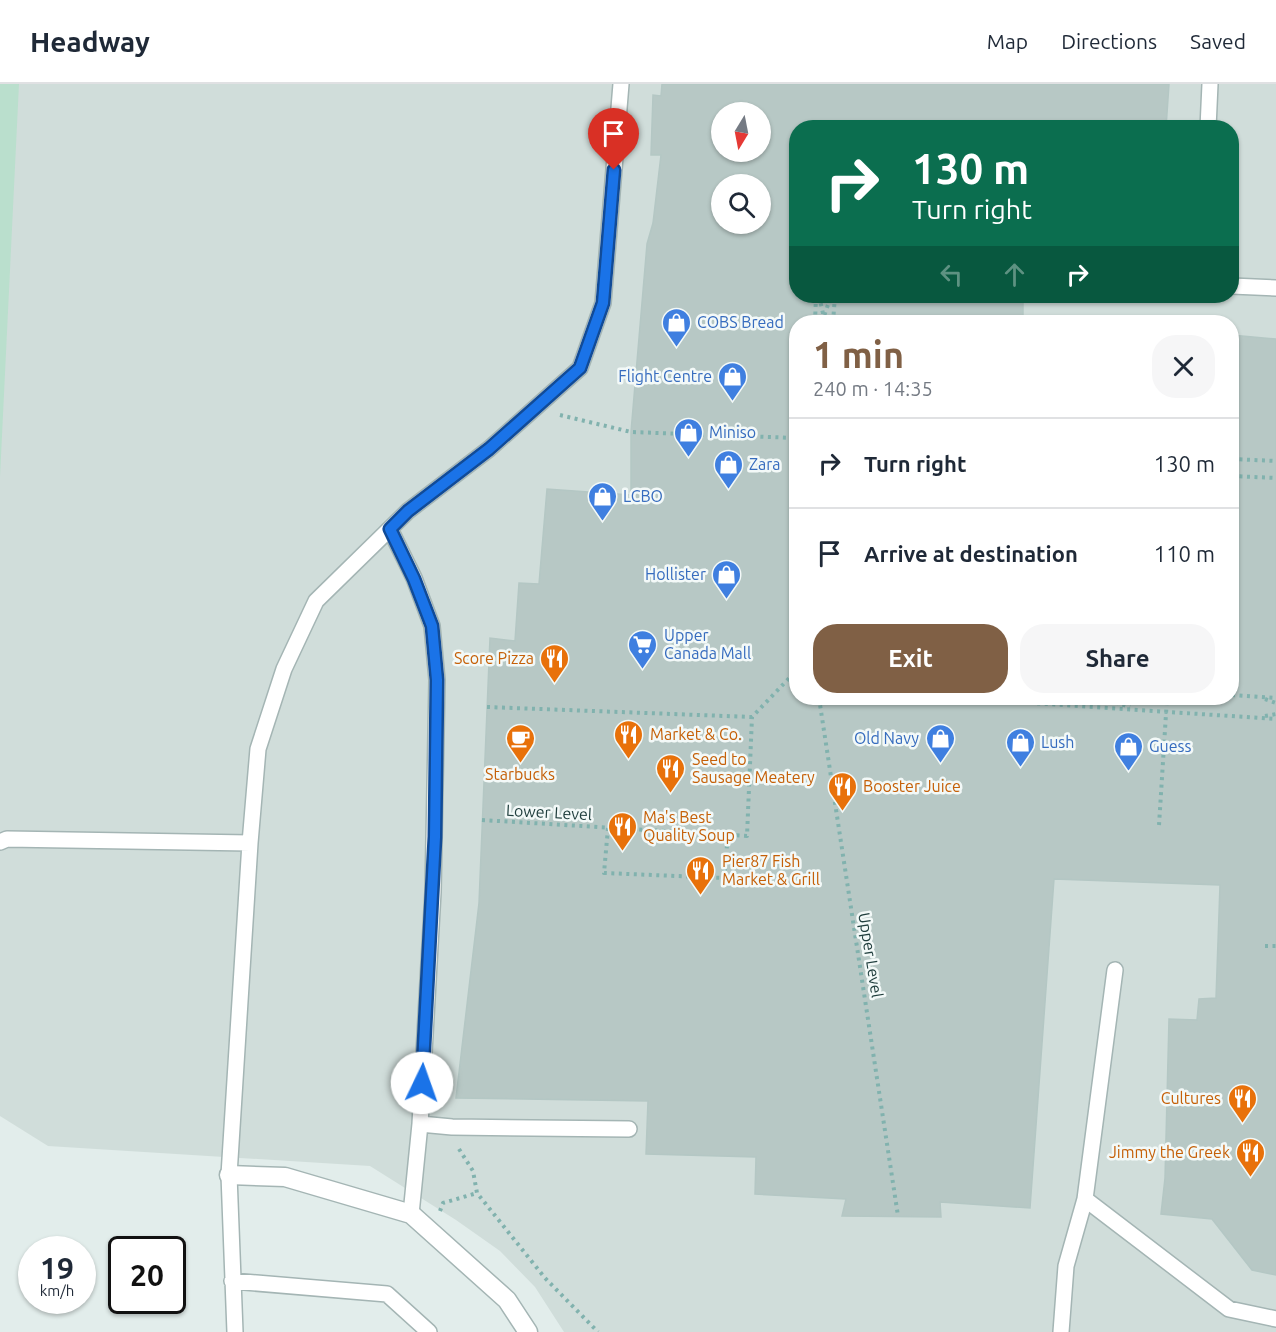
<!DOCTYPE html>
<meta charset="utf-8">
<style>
:root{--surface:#fff;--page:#f6f6f7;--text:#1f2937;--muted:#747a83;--line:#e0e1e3;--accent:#806045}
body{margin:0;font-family:Ubuntu,sans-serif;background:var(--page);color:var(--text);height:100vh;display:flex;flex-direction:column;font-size:22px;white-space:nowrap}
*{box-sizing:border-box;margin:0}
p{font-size:20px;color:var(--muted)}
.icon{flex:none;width:33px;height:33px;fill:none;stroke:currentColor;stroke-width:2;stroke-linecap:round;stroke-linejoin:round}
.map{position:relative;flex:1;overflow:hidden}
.details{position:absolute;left:789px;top:231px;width:450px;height:390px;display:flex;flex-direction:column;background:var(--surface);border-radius:24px;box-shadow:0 2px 4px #0004}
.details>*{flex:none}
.banner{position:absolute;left:789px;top:36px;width:450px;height:183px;border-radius:24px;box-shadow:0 2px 4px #0004;background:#0b6e4f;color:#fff;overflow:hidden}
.needle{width:39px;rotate:190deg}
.controls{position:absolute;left:711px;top:18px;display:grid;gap:12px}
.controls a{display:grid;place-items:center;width:60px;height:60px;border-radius:50%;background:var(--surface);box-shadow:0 2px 4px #0004;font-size:30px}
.speed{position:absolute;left:18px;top:1152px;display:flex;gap:12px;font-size:30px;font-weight:700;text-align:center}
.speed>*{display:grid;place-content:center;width:78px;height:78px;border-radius:50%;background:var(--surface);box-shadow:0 2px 4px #0004;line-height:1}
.speed small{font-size:15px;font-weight:400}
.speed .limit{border:3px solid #111;border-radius:9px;background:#fff;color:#111}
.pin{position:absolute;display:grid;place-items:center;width:51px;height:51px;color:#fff;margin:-62px -26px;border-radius:50% 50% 50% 0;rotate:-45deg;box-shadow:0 0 6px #0007}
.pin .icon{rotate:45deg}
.me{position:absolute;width:66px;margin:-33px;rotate:3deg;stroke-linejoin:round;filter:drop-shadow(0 0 4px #0008)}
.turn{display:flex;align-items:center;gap:21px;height:126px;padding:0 24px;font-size:27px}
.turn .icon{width:78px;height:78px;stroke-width:2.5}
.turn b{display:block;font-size:42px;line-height:51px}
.lanes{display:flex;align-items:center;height:57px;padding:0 24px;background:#0003;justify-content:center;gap:30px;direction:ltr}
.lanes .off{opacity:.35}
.round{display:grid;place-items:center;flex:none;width:63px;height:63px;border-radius:24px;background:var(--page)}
.headline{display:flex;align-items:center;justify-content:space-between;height:102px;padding:0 24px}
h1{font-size:36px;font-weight:600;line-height:45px;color:var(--accent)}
.cta{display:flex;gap:12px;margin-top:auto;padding:12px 24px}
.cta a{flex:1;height:69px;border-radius:24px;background:var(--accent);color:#fff;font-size:24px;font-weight:600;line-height:69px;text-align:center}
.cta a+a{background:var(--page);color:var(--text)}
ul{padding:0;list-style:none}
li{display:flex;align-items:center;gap:18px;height:90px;padding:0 24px;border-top:2px solid var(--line)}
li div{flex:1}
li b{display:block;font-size:22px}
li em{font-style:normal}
header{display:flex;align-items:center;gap:36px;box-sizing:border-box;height:84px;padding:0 30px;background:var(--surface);border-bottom:2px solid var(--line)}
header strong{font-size:28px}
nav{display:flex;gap:33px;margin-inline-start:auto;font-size:21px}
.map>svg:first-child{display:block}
.built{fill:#d0ddda;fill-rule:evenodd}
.green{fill:#badfcd}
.building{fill:#b7c8c5;stroke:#b4c7c4;stroke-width:1.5;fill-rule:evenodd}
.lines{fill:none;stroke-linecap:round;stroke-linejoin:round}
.service-casing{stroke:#a4b5b4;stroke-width:18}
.tertiary-casing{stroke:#a4b5b4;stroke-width:21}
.path{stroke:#81b2ae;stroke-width:4;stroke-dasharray:3 4.5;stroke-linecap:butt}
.service{stroke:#fff;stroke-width:15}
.tertiary{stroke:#fff;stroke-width:18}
.route-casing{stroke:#114b97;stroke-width:15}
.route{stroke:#1a73e8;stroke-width:10}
.labels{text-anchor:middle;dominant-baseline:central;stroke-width:5;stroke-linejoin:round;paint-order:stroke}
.shop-label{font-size:16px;fill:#366cbe;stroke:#f3f9f8;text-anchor:start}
.food-label{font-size:16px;fill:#c56008;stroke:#f3f9f8;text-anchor:start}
.street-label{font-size:16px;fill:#213f3e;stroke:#f3f9f8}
</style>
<header>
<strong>Headway</strong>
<nav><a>Map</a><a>Directions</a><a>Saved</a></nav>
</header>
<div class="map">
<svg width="1276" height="1248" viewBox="0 0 1276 1248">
<rect width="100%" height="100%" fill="#e2edeb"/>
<!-- built -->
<path class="built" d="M 0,0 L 1276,0 L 1276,1248 L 564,1248 L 535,1203 L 500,1167 L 456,1136 L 370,1082 L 48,1062 L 0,1032 ZM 722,28 L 760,28 L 760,68 L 722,68 ZM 796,44 L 1232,44 L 1232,212 L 796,212 ZM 722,100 L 760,100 L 760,140 L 722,140 ZM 796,238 L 1232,238 L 1232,614 L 796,614 Z"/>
<!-- green -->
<path class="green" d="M 0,0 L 19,0 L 0,393 Z"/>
<!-- building -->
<path class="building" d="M 662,0 L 1169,0 L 1166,44 L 796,44 L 796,212 L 1023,212 L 1023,238 L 796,238 L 796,614 L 1232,614 L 1232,251 L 1276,255 L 1276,1191 L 1252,1186 L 1212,1135 L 1161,1130 L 1165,1094 L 1169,935 L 1197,936 L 1199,915 L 1216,914 L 1220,801 L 1054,795 L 1030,1124 L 940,1118 L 941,1133 L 842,1132 L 846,1115 L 755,1110 L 756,1073 L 646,1070 L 648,1017 L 456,1014 L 479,819 L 490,554 L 515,557 L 519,499 L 539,500 L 547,405 L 631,411 L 631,348 L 647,160 L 653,139 L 661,71 L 651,71 L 653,11 L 661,12 ZM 722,28 L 760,28 L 760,68 L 722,68 ZM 722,100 L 760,100 L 760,140 L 722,140 Z"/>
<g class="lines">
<defs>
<path id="service" d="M 1208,44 L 1210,0
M 1232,202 L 1276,204
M 390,445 L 414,494 L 432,542 L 437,596 L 433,808 L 420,1040 L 411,1130
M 0,758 L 7,755 L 250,759
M 420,1040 L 452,1043 L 629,1045
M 1085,1115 L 1115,886
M 232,1197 L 387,1210 L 429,1248
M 235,1248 L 229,1091 L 250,759 L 258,665 L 284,585 L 316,517 L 408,427 L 489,365 L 580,284 L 603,219 L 621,0
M 1061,1248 L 1066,1182 L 1085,1115 L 1229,1225 L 1276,1235"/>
<path id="tertiary" d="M 229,1091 L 285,1093 L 411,1130 L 507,1216 L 528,1248"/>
</defs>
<!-- service casing -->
<use href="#service" class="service-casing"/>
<!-- tertiary casing -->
<use href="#tertiary" class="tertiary-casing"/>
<!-- path -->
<path class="path" d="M 819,212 L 825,238
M 815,238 L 816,212
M 822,238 L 831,212
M 833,238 L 835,212
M 560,331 L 631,348 L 796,354
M 1232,375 L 1276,377
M 1232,392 L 1276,394
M 1232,611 L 1276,614
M 819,614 L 898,1132
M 955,614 L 1276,635
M 1101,614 L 1130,623
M 1265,615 L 1276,619
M 1071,619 L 1100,614
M 487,623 L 752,633
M 1265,632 L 1276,630
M 482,736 L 747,752 L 752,633 L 796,587
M 1159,741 L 1167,614
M 608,744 L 604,789 L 724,794 L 728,751
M 1265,862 L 1276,862
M 459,1065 L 473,1087 L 477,1109 L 545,1194 L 598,1248
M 440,1127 L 443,1119 L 477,1109"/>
<!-- service -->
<use href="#service" class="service"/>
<!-- tertiary -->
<use href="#tertiary" class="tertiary"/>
</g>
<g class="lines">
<defs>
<path id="route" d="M 422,999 L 435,753 L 437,596 L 432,542 L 414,495 L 390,445 L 408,427 L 489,365 L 580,284 L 603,219 L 614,86"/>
</defs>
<!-- route casing -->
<use href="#route" class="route-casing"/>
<!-- route -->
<use href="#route" class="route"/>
</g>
<!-- icons -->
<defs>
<symbol id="shop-pin" viewBox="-11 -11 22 30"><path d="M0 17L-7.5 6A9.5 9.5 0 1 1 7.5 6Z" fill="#3f7fe0" stroke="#f3f9f8"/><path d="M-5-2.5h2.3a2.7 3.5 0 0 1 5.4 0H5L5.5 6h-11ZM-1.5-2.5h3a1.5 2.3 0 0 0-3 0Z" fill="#fff"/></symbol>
<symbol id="supermarket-pin" viewBox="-11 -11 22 30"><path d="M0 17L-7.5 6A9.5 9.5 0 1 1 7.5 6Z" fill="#3f7fe0" stroke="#f3f9f8"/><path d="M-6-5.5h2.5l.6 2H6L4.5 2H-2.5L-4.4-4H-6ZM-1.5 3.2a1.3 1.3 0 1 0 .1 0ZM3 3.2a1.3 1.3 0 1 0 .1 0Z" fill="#fff"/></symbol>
<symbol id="restaurant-pin" viewBox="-11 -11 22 30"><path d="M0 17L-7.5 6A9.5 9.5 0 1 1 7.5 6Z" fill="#e8710a" stroke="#f3f9f8"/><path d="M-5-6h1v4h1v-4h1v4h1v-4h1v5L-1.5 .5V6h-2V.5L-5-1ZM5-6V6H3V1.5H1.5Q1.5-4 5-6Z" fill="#fff"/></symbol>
<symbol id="cafe-pin" viewBox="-11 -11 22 30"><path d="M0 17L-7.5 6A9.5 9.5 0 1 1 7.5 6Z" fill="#e8710a" stroke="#f3f9f8"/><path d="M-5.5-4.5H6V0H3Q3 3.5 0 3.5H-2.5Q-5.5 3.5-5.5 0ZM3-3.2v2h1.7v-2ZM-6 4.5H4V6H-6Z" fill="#fff"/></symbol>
</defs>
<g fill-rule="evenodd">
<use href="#shop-pin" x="660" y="222" width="33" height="45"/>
<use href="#shop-pin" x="716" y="276" width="33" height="45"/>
<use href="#shop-pin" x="672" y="332" width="33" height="45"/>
<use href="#shop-pin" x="712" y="364" width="33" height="45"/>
<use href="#shop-pin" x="586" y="396" width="33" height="45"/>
<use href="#shop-pin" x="710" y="474" width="33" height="45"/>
<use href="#supermarket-pin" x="626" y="544" width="33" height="45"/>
<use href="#restaurant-pin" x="538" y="558" width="33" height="45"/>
<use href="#restaurant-pin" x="612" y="634" width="33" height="45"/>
<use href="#cafe-pin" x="504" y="638" width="33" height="45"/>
<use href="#shop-pin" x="924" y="638" width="33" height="45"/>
<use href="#shop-pin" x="1004" y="642" width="33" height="45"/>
<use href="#shop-pin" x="1112" y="646" width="33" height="45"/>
<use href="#restaurant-pin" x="654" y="668" width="33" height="45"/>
<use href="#restaurant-pin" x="826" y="686" width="33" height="45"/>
<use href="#restaurant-pin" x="606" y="726" width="33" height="45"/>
<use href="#restaurant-pin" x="684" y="770" width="33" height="45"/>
<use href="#restaurant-pin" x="1226" y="998" width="33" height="45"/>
<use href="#restaurant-pin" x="1234" y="1052" width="33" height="45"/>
</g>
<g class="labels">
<!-- shop labels -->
<g class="shop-label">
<text x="697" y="238">COBS Bread</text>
<text x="712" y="292" text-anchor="end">Flight Centre</text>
<text x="709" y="348">Miniso</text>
<text x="749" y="380">Zara</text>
<text x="623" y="412">LCBO</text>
<text x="706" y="490" text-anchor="end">Hollister</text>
<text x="664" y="551">Upper<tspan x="664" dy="18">Canada Mall</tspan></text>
<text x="919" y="654" text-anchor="end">Old Navy</text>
<text x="1041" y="658">Lush</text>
<text x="1149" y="662">Guess</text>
</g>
<!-- food labels -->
<g class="food-label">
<text x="534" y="574" text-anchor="end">Score Pizza</text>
<text x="650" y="650">Market &amp; Co.</text>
<text x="692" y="675">Seed to<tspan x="692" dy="18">Sausage Meatery</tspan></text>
<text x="520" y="690" text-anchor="middle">Starbucks</text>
<text x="863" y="702">Booster Juice</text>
<text x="643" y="733">Ma's Best<tspan x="643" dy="18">Quality Soup</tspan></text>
<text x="722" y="777">Pier87 Fish<tspan x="722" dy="18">Market &amp; Grill</tspan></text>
<text x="1221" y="1014" text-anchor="end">Cultures</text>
<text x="1230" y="1068" text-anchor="end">Jimmy the Greek</text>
</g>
<!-- street labels -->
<g class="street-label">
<text transform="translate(549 728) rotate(3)">Lower Level</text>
<text transform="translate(871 871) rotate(81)">Upper Level</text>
</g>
</g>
</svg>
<div class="controls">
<a><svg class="needle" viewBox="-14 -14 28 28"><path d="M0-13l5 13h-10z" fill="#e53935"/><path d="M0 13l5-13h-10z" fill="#747a83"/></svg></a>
<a><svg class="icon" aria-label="search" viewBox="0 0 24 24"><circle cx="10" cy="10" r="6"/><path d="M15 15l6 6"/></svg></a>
</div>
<div class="speed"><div>19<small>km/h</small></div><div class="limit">20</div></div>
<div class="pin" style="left:614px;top:86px;background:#d93025"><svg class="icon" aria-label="arrive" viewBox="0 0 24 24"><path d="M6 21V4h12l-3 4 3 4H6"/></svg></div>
<svg class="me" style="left:422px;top:999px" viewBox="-20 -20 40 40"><circle r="19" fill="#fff"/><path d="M0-13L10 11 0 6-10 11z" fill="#1a73e8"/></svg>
<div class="banner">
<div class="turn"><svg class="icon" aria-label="right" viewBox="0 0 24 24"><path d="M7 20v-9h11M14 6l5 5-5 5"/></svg><div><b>130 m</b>Turn right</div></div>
<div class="lanes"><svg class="icon off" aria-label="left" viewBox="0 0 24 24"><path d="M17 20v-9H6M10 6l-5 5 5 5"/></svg><svg class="icon off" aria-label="ahead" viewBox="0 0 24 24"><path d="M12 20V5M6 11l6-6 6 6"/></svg><svg class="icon" aria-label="right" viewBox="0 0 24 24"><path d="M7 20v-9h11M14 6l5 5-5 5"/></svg></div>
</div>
<section class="details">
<div class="headline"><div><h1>1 min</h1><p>240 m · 14:35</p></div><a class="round"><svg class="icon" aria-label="close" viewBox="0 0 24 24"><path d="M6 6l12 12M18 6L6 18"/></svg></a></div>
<ul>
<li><svg class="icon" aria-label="right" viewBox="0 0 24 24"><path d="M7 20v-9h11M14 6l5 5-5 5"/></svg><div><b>Turn right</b></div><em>130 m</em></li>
<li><svg class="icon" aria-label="arrive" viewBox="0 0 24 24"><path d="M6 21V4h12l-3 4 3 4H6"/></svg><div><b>Arrive at destination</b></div><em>110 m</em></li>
</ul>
<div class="cta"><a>Exit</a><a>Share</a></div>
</section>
</div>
